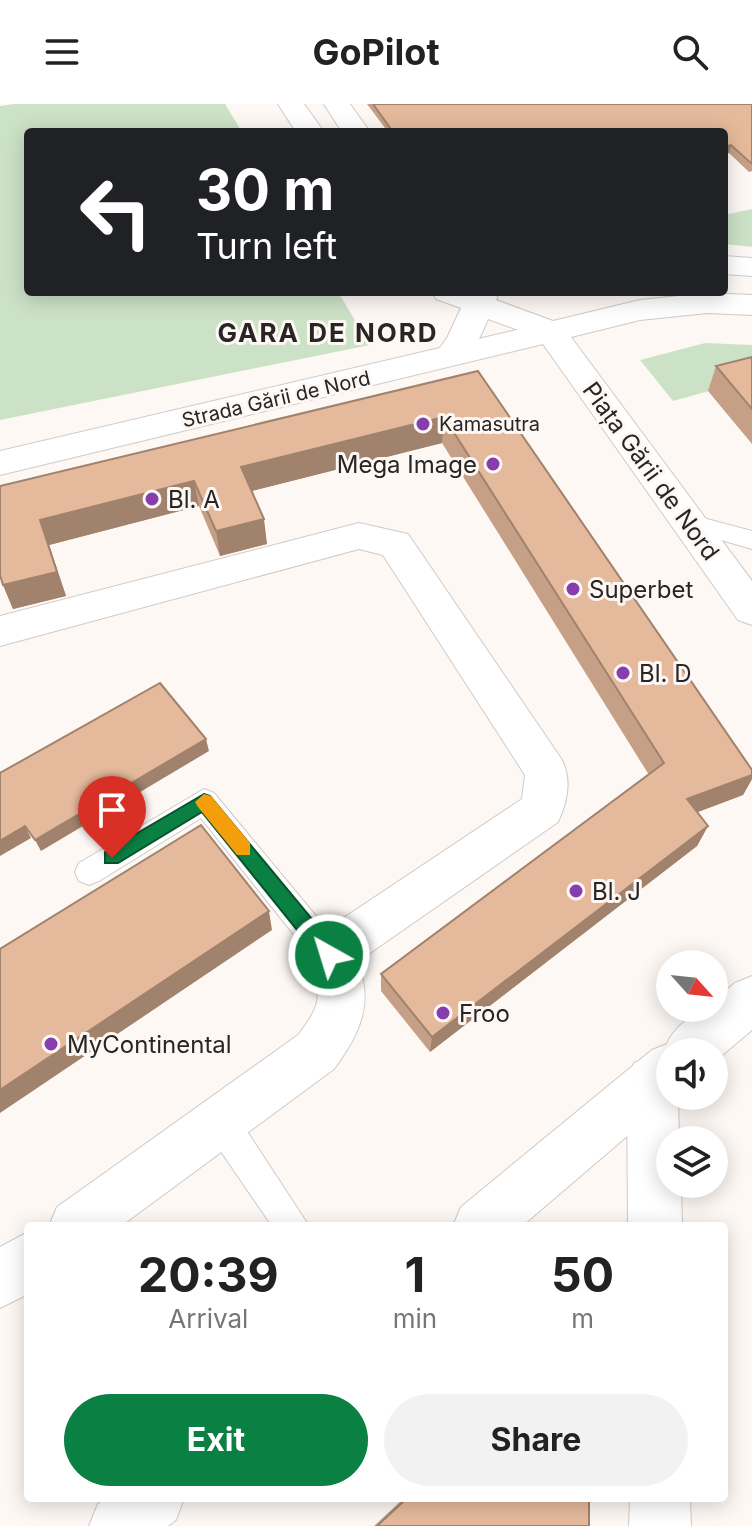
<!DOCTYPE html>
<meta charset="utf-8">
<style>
:root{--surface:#fff;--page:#f2f2f2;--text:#222;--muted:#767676;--accent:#0b8043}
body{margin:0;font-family:Inter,sans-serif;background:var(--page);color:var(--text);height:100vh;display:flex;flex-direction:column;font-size:30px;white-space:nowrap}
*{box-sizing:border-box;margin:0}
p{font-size:26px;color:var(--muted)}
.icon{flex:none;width:44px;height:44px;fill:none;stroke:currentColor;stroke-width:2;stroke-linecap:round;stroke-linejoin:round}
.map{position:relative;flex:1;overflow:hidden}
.side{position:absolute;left:24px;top:1118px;width:704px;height:280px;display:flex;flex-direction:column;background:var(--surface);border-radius:8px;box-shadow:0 4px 20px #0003}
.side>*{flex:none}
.top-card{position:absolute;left:24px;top:24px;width:704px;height:168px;border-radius:8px;box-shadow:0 4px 20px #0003;background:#202124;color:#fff;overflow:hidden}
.needle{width:52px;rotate:117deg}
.tools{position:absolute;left:656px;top:846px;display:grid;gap:16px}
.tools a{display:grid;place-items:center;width:72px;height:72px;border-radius:50%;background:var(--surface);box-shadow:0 4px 20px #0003;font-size:40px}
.pin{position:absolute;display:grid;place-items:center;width:68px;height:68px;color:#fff;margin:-82px -34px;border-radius:50% 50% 50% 0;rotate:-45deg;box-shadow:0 0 8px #0007}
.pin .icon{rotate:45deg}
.me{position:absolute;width:88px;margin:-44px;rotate:321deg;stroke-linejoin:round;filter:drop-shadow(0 0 6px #0008)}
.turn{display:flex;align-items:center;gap:28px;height:168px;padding:0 40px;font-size:36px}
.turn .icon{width:104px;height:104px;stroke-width:2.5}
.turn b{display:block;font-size:56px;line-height:68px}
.eta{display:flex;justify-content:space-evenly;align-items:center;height:136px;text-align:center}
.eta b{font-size:48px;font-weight:700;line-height:56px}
.primary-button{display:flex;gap:16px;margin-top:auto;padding:16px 40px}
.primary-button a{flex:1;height:92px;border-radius:48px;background:var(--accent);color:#fff;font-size:32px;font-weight:700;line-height:92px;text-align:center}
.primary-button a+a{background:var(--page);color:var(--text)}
header{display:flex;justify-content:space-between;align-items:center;height:104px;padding:0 40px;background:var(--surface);font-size:36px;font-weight:700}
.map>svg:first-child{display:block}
.green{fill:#cce2c7}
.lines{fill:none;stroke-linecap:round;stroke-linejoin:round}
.service-casing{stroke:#d0cac7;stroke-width:2}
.minor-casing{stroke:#d0cac7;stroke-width:2}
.tertiary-casing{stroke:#d0cac7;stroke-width:2}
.secondary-casing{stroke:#d0cac7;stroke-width:2}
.primary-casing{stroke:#d0cac7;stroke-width:2}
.service{fill:#fff;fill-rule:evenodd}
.minor{fill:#fff;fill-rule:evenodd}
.tertiary{fill:#fff;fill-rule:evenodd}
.secondary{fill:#fff;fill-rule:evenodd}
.primary{fill:#fff;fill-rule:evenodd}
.wall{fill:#c5a086}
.shaded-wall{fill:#a0826d}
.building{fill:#e5ba9c;stroke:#a0826d;stroke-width:2}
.route{fill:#0b8043;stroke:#07532c;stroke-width:2}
.slow{fill:#f59e0b}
.poi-dot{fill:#883daf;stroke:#fef8f5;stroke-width:3}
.labels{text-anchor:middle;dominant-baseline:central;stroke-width:6;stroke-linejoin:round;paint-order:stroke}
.far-street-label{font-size:20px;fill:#282524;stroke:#fef8f5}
.far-poi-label{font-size:20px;fill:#282524;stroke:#fef8f5;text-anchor:start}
.poi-label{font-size:24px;fill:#282524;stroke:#fef8f5;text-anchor:start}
.street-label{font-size:24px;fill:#282524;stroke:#fef8f5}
.far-district-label{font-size:26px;font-weight:bold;letter-spacing:2px;fill:#282524;stroke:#fef8f5}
</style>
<header><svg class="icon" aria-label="menu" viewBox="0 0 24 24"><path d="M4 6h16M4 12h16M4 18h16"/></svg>GoPilot<svg class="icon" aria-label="search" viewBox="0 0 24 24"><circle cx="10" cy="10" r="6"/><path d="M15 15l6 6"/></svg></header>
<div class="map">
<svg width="752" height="1422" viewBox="0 0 752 1422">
<rect width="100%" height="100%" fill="#fef8f5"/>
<!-- green -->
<path class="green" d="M 14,0 L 225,0 L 242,28 L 28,28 L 28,188 L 338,188 L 370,241 L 0,316 L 0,2 Z
M 752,105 L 752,143 L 724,140 L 724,111 Z
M 705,239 L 752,241 L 752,275 L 673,297 L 640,256 Z"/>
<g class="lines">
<defs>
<path id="service" d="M 688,410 L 752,427 L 752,445 L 680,424 L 676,418 L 680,412 Z
M 204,685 L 214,689 L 340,841 L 344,851 L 340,861 L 329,865 L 318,861 L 201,714 L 99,777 L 89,781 L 79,777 L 75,768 L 79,759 Z
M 221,1002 L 233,1006 L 309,1122 L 272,1122 L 209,1030 L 205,1018 L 209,1006 Z"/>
<path id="minor" d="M 359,419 L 408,430 L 562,656 C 572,676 567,699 558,718 L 357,858 C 375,899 359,931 334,965 L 121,1122 L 49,1122 L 57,1103 L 298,931 C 324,898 322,888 305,851 L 312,835 L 522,695 L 525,671 L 383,451 L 359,445 L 0,542 L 0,512 Z
M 28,1128 L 28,1190 L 0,1204 L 0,1143 Z"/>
<path id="tertiary" d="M 551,218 L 562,221 L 752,477 L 752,521 L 738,516 L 543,240 L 0,371 L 0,347 Z
M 652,952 L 670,959 L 670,992 L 678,992 L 679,1036 L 670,1036 L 670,1080 L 681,1080 L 682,1122 L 628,1122 L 627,977 L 634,959 Z
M 630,1394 L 690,1394 L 691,1422 L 629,1422 Z"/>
<path id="secondary" d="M 278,0 L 304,0 L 324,28 L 296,28 Z
M 324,0 L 350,0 L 370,28 L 342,28 Z
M 724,152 L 752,154 L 752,172 L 724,170 Z
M 432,188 L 499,188 L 496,196 L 553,217 L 640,196 L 707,189 L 752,191 L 752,211 L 707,209 L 640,216 L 551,238 L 488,215 C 478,238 467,268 437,260 L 433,253 L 447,234 L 461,204 L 436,195 Z"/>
<path id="primary" d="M 752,872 L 752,926 L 714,958 L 714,948 L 670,948 L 670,992 L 674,992 L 522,1122 L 453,1122 L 461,1103 L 652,946 L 667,940 C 673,924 697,904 714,904 L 714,896 L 735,879 Z
M 106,1394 L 184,1394 L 176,1416 L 168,1422 L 89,1422 L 98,1400 Z"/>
</defs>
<!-- service casing -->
<use href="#service" class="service-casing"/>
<!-- minor casing -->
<use href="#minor" class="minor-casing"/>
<!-- tertiary casing -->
<use href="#tertiary" class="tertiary-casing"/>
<!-- secondary casing -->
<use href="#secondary" class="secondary-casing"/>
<!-- primary casing -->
<use href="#primary" class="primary-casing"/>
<!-- service -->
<use href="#service" class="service"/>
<!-- minor -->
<use href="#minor" class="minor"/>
<!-- tertiary -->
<use href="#tertiary" class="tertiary"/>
<!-- secondary -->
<use href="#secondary" class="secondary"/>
<!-- primary -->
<use href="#primary" class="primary"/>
</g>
<!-- wall -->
<path class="wall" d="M 367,0 L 752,0 L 752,67 L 749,68 L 729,49 L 724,50 L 724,28 L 388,28 Z
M 752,253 L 752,340 L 708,287 L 716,262 Z
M 478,267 L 752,666 L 752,675 L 743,691 L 697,708 L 708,722 L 697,742 L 430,948 L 381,887 L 381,870 L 649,671 L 442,339 L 251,387 L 267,440 L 220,452 L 199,402 L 49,441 L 66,492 L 13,505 L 3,481 L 0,382 Z
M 404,1394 L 589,1394 L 589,1422 L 374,1422 Z"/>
<!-- shaded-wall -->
<path class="shaded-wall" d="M 731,41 L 729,49 L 724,50 L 724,43 Z
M 444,313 L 442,339 L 244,389 L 241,363 Z
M 194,377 L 199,402 L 49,441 L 66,492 L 13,505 L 3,481 L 40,416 Z
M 264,415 L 267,440 L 220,452 L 216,427 Z
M 206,635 L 209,647 L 41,747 L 35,736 Z
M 752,671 L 752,675 L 743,691 L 677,716 L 687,695 Z
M 25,722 L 31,734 L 0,752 L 0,737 Z
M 708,722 L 697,742 L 430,948 L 432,933 Z
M 269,807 L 272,826 L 0,1009 L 0,986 Z"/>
<!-- building -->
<path class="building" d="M 373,0 L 752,0 L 752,60 L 731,41 L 724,43 L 724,28 L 393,28 Z
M 752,253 L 752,305 L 716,262 Z
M 478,267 L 752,666 L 752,671 L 687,695 L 708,722 L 432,933 L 381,870 L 664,659 L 444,313 L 241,363 L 264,415 L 216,427 L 194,377 L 40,416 L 57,468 L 3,481 L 0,471 L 0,382 Z
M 160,579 L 206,635 L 35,736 L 25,722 L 0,737 L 0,669 Z
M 201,721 L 269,807 L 0,986 L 0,845 Z
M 407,1394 L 589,1394 L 589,1422 L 377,1422 Z"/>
<!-- route -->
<path class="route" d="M 204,690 L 210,692 L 336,844 L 339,851 L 336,857 L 322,857 L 202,708 L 118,759 L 105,759 L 105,748 Z"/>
<!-- slow -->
<path class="slow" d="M 204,690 L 211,692 L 250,739 L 250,751 L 237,751 L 198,703 L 195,698 Z"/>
<!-- markers -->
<g class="poi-dot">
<circle cx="423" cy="320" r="8"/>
<circle cx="493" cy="360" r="8"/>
<circle cx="152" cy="395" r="8"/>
<circle cx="573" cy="485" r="8"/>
<circle cx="623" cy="569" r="8"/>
<circle cx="576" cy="787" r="8"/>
<circle cx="443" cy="909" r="8"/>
<circle cx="51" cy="940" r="8"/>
</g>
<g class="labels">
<!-- far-street labels -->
<g class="far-street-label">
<text transform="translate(276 295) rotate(-13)">Strada Gării de Nord</text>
</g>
<!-- far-poi labels -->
<g class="far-poi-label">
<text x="439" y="320">Kamasutra</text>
</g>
<!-- poi labels -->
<g class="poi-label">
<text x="477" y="360" text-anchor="end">Mega Image</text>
<text x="168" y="395">Bl. A</text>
<text x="589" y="485">Superbet</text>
<text x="639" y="569">Bl. D</text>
<text x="592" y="787">Bl. J</text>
<text x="459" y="909">Froo</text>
<text x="67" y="940">MyContinental</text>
</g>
<!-- street labels -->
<g class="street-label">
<text transform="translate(651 367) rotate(54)">Piața Gării de Nord</text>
</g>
<!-- far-district labels -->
<g class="far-district-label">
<text x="328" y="228">GARA DE NORD</text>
</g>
</g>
</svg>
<div class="tools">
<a><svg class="needle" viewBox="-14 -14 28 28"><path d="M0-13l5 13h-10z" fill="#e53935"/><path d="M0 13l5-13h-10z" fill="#767676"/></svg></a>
<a><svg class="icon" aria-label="sound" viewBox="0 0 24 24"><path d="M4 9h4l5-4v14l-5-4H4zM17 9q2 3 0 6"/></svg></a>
<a><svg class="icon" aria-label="layers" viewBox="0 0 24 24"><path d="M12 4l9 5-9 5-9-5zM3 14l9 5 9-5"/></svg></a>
</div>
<div class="pin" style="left:112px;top:754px;background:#d93025"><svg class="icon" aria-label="arrive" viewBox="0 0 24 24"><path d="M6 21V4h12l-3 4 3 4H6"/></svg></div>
<svg class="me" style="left:329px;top:851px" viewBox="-20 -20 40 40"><circle r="17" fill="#0b8043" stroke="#fff" stroke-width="3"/><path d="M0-11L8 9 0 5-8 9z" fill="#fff"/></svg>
<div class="top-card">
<div class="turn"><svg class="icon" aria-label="left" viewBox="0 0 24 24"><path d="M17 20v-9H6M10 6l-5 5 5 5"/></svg><div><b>30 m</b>Turn left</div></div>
</div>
<section class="side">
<div class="eta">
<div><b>20:39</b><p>Arrival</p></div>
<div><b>1</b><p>min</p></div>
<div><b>50</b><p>m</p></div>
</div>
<div class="primary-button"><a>Exit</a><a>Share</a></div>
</section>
</div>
